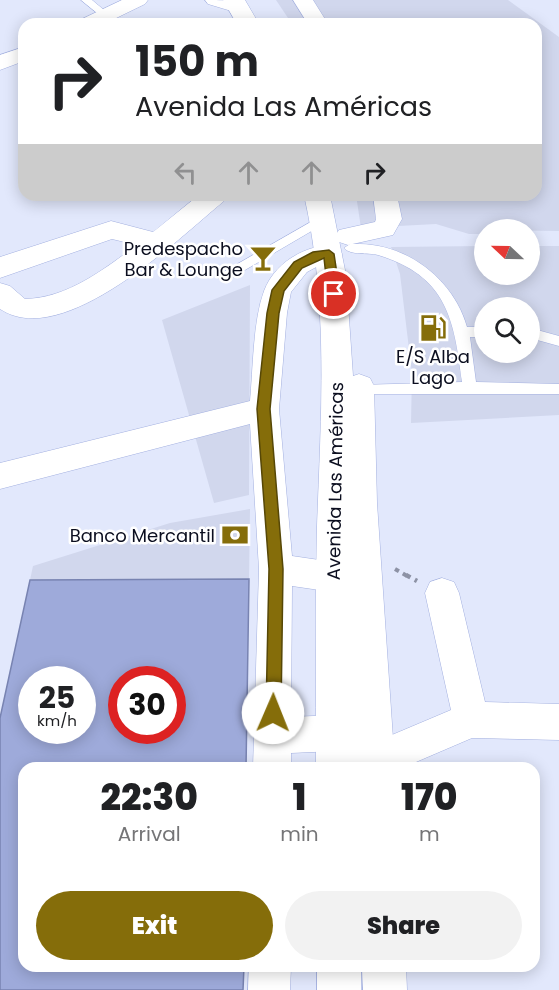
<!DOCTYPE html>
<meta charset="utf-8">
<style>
:root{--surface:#fff;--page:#f2f2f2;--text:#202124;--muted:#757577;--accent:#856d0a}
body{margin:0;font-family:Poppins,sans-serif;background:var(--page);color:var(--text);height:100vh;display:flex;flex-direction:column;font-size:22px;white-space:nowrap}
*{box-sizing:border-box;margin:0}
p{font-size:20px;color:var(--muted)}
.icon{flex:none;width:33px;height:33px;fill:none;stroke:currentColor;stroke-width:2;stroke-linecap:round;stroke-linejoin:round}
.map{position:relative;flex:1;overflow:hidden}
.drawer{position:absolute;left:18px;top:762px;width:522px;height:210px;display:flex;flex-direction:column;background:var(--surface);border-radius:18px;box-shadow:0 3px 15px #0003}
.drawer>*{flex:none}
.guide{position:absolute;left:18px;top:18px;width:524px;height:183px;border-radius:18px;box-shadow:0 3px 15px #0003;background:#fff;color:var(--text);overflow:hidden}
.needle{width:39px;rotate:292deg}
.buttons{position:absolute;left:474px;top:219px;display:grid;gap:12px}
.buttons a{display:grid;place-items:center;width:66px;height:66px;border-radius:50%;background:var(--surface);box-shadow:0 3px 15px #0003;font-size:30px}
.speed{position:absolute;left:18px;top:666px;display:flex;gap:12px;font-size:30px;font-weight:700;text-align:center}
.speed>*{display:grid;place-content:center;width:78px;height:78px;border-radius:50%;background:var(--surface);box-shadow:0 3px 15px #0003;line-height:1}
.speed small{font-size:15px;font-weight:400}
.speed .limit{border:9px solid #d22;background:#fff;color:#111}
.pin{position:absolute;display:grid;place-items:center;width:51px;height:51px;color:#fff;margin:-26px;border:3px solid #fff;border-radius:50%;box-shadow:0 2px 6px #0007}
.me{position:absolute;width:66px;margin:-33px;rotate:1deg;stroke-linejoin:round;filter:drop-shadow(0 0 4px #0008)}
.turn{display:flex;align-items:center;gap:21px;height:126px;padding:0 18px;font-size:27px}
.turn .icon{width:78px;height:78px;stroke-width:2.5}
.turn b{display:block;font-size:42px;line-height:51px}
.lanes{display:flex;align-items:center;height:57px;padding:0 18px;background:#0003;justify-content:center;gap:30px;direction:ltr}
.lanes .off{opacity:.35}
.eta{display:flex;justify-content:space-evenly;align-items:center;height:102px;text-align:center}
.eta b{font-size:36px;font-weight:800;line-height:42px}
.button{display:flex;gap:12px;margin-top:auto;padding:12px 18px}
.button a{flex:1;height:69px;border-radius:36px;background:var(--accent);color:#fff;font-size:24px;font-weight:800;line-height:69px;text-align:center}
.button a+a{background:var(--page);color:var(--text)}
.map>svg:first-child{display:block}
.built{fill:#d1d7ed;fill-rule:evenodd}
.building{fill:#9eaada;stroke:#7883b1;stroke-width:1.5;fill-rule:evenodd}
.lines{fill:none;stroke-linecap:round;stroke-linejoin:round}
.service-casing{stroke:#a3b0e0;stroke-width:1}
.minor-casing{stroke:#a3b0e0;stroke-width:1}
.tertiary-casing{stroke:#a3b0e0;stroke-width:1}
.path-far1{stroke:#8d92a5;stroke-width:4;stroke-dasharray:4.5 4.5;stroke-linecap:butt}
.path{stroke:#8d92a5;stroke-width:4.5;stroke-dasharray:5 5;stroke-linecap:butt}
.service{fill:#fff;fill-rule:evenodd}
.minor{fill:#fff;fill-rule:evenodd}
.tertiary{fill:#fff;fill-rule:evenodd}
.route{fill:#856d0a;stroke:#564706;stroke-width:1.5}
.labels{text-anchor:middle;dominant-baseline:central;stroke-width:5;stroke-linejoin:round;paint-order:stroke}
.poi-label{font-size:18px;fill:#0b0e1f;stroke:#fff;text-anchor:end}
.street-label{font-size:18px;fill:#0b0e1f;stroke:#fff}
</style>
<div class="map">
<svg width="559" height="990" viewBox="0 0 559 990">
<rect width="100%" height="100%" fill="#e2e8fc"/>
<!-- built -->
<path class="built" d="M 276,0 L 508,0 L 559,37 L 559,231 L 484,230 L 484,234 L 469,234 L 436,224 L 361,228 L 356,195 L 536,195 L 536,24 L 292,24 Z
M 484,246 L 484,274 L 530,274 L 530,246 L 559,246 L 559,415 L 411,423 L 412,374 L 400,274 L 391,247 ZM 484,308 L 530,308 L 530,352 L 484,352 Z
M 250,285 L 249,495 L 214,503 L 162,320 Z
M 250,509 L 249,579 L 30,580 L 33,566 L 170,523 Z"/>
<!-- building -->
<path class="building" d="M 249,579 L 246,768 L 24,768 L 24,966 L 244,966 L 243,990 L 0,990 L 0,718 L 30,580 ZM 32,680 L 82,680 L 82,730 L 32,730 ZM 122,680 L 172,680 L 172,730 L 122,730 Z"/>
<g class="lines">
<defs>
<path id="service" d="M 81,0 L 92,0 L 110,15 L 102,17 Z
M 323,215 L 327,216 L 327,222 L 228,280 L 220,280 L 218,277 L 220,274 Z
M 360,244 C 410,245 454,281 467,327 L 484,327 L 484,337 L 470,337 L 476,382 L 559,384 L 559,394 L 354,394 L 352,390 L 359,385 L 462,382 C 454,319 447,276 378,255 C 368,252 351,256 344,248 L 350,244 Z
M 530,328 L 559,336 L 559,346 L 530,338 Z"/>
<path id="minor" d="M 122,0 L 148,0 L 145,4 L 104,24 L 77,24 L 80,20 Z
M 205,0 C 218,0 240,0 248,7 L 245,11 L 238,13 L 208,4 Z
M 293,0 L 313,0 L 328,24 L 308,24 Z
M 24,47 L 24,61 L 0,70 L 0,55 Z
M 199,195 L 227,195 L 224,201 C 178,239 63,351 0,309 L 0,283 L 10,286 L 25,299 C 68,298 104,269 137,245 L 112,239 L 0,278 L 0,257 L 111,221 L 153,232 Z
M 373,195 L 397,195 L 402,219 L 393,235 L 348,245 L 339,242 L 335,236 L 339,230 L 375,222 L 376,219 Z
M 329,245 L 338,248 L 342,254 L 338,260 L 322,264 L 307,272 L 291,292 L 287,313 L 279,409 L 292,556 L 333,562 L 345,567 L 350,577 L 345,587 L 333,592 L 292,586 L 291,717 L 336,715 L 349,720 L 354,733 L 349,746 L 336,751 L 291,753 L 291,768 L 253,768 L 259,569 L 250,424 L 0,489 L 0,463 L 250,401 C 253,369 253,320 264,291 C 274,264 302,247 329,245 Z
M 442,578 L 454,582 L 459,593 L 485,702 L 559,704 L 559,740 L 472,738 L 402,768 L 358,768 L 355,761 L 361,748 L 451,710 L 425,593 L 430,582 Z
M 249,966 L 291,966 L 290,990 L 248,990 Z"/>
<path id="tertiary" d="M 223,0 L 245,0 L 259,24 L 237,24 Z
M 304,195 L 330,195 L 346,275 L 353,376 L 359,374 L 370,378 L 374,386 L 377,503 L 395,768 L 316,768 C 316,687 315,607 317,526 C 321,414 329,305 304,195 Z
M 317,966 L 361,966 L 361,990 L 317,990 Z
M 362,966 L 406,966 L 407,990 L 363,990 Z"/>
</defs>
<!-- service casing -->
<use href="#service" class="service-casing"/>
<!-- minor casing -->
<use href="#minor" class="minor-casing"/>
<!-- tertiary casing -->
<use href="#tertiary" class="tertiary-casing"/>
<!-- path-far1 -->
<path class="path-far1" d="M 395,569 L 409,577"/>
<!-- path -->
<path class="path" d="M 406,575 L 417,581"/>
<!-- service -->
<use href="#service" class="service"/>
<!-- minor -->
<use href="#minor" class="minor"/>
<!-- tertiary -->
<use href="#tertiary" class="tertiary"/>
</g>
<!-- route -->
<path class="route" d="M 329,250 L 334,254 L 340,294 L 338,297 L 334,298 L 328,294 L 324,258 L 302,268 L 284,291 L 279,313 L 270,409 L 283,569 L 281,713 L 279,718 L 273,720 L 268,718 L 266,713 L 269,569 L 257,409 L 267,313 L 272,290 L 294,262 L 313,252 Z"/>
<!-- icons -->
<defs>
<symbol id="bar-bare" viewBox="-9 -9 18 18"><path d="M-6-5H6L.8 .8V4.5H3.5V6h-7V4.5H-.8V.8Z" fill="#856d0a" stroke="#fff" stroke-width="2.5" paint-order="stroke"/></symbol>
<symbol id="fuel-bare" viewBox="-9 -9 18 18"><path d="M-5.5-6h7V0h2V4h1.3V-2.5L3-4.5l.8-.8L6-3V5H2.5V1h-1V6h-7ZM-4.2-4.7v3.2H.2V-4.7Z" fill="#856d0a" stroke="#fff" stroke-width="2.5" paint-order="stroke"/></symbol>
<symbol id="bank-bare" viewBox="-9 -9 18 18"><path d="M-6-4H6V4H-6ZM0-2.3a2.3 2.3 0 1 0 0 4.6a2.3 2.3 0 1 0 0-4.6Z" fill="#856d0a" stroke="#fff" stroke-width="2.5" paint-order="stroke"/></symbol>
</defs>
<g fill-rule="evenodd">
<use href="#bar-bare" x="244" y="239" width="38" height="38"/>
<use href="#fuel-bare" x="414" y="309" width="38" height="38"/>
<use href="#bank-bare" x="216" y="516" width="38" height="38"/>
</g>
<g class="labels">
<!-- poi labels -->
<g class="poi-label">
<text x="243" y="248">Predespacho<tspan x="243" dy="21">Bar &amp; Lounge</tspan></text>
<text x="433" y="356" text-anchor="middle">E/S Alba<tspan x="433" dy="21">Lago</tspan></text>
<text x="215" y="535">Banco Mercantil</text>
</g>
<!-- street labels -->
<g class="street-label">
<text transform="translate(335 481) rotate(-89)">Avenida Las Américas</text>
</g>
</g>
</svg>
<div class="buttons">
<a><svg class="needle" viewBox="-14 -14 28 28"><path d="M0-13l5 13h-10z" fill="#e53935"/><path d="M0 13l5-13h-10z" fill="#757577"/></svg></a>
<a><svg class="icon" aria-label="search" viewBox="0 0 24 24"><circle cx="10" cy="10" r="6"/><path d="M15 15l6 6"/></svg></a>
</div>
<div class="speed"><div>25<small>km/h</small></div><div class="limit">30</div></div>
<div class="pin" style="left:334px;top:294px;background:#d93025"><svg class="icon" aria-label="arrive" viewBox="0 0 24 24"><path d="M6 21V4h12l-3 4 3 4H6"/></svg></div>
<svg class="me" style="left:273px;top:713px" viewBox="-20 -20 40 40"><circle r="19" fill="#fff"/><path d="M0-13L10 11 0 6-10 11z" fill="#856d0a"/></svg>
<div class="guide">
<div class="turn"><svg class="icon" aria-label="right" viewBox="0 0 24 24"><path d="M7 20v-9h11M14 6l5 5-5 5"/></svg><div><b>150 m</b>Avenida Las Américas</div></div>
<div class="lanes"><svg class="icon off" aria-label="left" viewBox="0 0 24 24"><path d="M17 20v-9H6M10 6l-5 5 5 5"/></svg><svg class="icon off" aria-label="ahead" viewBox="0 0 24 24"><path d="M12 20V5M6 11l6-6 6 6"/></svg><svg class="icon off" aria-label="ahead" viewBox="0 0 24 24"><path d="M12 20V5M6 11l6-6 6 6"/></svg><svg class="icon" aria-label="right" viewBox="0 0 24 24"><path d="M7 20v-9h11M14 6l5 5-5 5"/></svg></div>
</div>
<section class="drawer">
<div class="eta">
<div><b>22:30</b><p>Arrival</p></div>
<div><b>1</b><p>min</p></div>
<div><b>170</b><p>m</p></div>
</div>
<div class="button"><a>Exit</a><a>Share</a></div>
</section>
</div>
